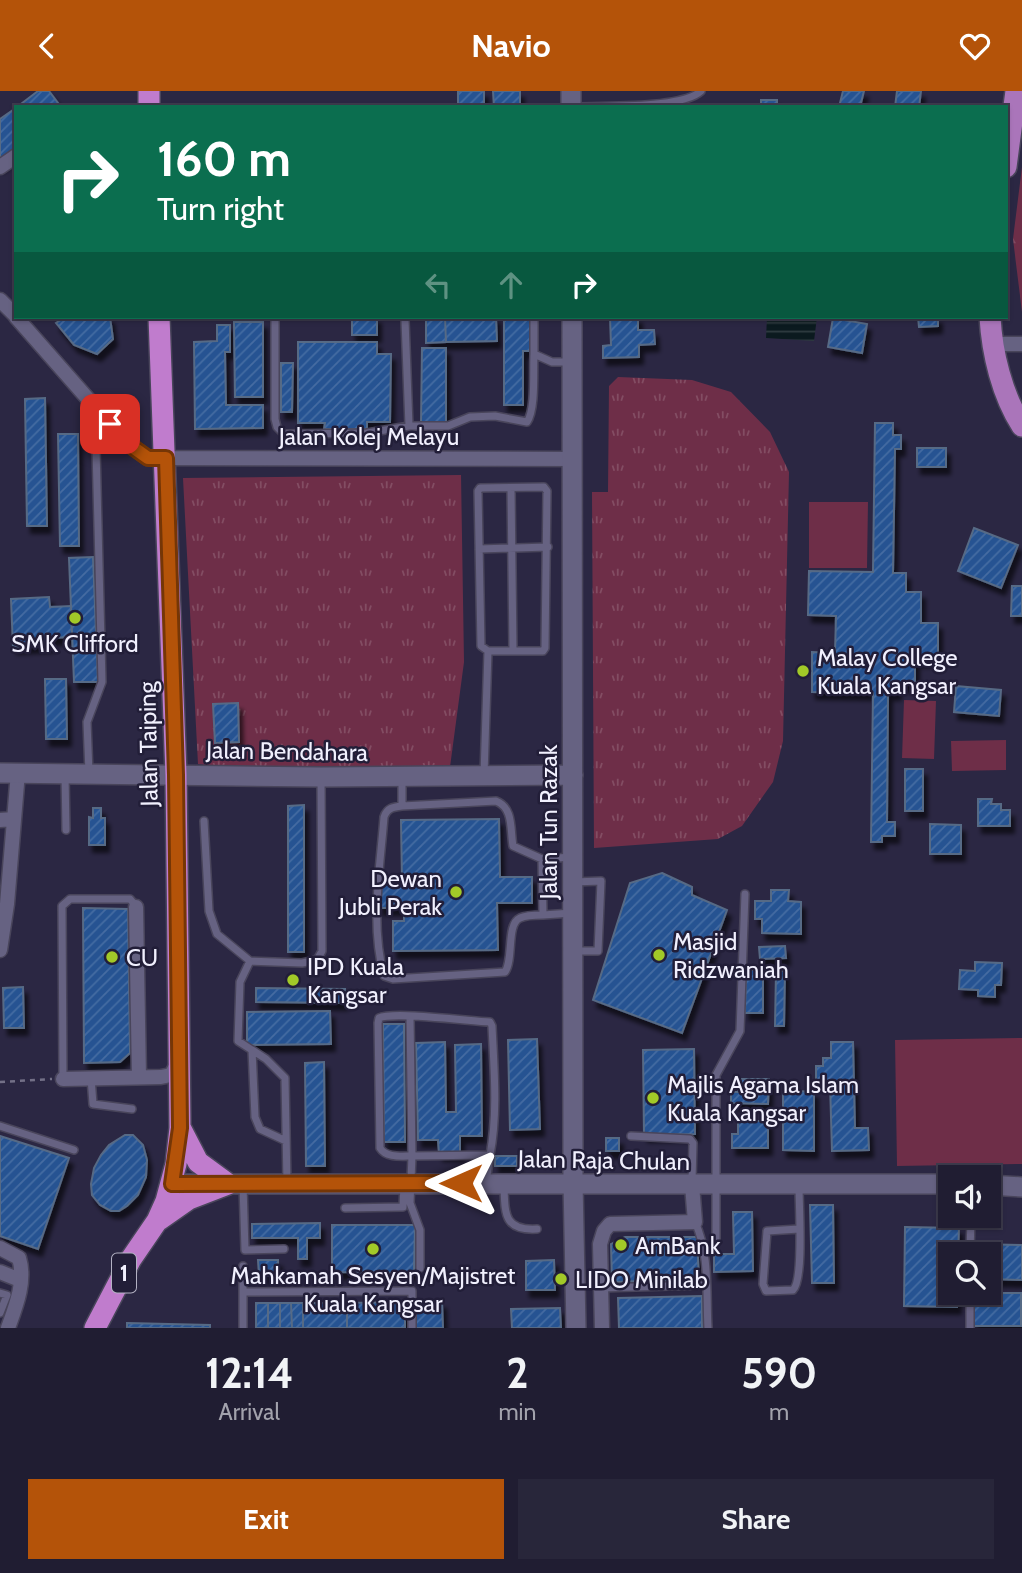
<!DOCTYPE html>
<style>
:root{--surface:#201d32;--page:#28263a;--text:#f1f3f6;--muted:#a2a2ac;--line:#3d3b4d;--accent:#b45309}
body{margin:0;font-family:Cabin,sans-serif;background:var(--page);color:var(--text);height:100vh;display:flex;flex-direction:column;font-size:26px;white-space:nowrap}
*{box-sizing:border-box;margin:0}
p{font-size:23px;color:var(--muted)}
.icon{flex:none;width:38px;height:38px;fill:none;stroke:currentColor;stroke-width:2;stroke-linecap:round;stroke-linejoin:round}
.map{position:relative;height:1237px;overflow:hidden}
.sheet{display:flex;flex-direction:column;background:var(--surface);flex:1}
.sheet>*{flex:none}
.guide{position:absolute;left:14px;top:14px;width:994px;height:214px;border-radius:0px;box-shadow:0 2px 5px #0004,0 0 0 2px var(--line);background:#0b6e4f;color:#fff;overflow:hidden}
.buttons{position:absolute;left:938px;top:1074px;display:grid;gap:14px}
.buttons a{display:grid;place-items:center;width:63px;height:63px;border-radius:0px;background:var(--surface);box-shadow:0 2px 5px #0004,0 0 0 2px var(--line);font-size:35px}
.pin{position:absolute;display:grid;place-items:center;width:60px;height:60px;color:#fff;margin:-30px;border-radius:14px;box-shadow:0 4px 10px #0006}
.me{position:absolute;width:77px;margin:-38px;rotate:270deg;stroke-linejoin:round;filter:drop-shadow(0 0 5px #0008)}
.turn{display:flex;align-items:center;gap:24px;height:147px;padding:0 28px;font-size:32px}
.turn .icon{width:91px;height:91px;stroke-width:2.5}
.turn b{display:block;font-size:49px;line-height:60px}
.lanes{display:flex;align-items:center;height:66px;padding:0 28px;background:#0003;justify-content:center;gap:35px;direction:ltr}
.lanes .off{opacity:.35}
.eta{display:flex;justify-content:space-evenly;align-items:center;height:119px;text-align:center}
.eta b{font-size:42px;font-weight:700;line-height:49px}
.primary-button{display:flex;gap:14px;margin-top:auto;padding:14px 28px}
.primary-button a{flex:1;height:80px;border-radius:0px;background:var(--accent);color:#fff;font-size:28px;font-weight:700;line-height:80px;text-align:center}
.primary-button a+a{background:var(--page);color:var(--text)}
header{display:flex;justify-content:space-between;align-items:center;height:91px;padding:0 28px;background:var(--accent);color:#fff;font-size:32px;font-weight:700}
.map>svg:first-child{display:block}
.grass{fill:url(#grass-tufts)}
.forest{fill:url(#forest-firs)}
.pitch{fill:#6e2e48}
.water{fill:url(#water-rules)}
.building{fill:url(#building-hatch);stroke:#576a85;stroke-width:2;filter:url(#shadow)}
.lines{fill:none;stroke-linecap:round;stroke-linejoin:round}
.service-casing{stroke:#49455b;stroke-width:10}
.minor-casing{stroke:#49455b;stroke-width:17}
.tertiary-casing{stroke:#49455b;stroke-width:22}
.primary-casing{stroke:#49455b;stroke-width:24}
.trunk-casing{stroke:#49455b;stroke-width:24}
.path{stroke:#737087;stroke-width:2.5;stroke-dasharray:5 5;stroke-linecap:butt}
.service{stroke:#666282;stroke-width:7}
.minor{stroke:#666282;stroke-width:14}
.tertiary{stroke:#666282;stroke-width:19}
.primary{stroke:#aa75ba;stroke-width:21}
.trunk{stroke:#c07ccd;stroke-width:21}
.route-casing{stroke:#753606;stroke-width:18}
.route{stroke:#b45309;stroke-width:12}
.poi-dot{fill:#a2c928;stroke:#221e38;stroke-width:2.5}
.labels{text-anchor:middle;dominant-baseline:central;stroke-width:5;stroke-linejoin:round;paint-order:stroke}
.shield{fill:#221e38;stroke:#b3b1c3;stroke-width:2}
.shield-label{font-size:23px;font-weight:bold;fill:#f1f0fe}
.street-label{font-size:24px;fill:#f1f0fe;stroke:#221e38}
.poi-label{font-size:24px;fill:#f1f0fe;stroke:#221e38;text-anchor:start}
</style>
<header><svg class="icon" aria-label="back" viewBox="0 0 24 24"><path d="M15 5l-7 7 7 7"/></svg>Navio<svg class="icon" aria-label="heart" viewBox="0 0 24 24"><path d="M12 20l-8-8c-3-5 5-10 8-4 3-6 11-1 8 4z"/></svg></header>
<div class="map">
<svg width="1022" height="1237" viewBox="0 0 1022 1237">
<defs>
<pattern id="grass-tufts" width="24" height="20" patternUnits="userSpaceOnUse" patternTransform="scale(1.75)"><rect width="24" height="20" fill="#6e2e48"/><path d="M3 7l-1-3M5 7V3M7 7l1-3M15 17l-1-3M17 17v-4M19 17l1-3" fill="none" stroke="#834d63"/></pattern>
<pattern id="forest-firs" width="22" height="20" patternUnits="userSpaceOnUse" patternTransform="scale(1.75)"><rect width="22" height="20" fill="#6e2e48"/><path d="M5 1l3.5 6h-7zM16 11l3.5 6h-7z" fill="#834d63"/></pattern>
<pattern id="water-rules" width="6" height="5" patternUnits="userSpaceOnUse" patternTransform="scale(1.75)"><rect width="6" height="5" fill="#0b1a1f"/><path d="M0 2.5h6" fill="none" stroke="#2f3c41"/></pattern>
<pattern id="building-hatch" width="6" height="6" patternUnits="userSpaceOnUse" patternTransform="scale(1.75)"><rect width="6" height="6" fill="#255392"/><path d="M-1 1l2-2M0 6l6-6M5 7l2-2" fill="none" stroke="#456ca2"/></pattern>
<filter id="shadow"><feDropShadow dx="4" dy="7" stdDeviation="2" flood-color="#0009"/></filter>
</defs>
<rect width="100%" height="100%" fill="#2b2743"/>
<!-- grass -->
<path class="grass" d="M 618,286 L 692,289 L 731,301 L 770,341 L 789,381 L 783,650 L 773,691 L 742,735 L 718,748 L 594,757 L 592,401 L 608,401 L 609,295 Z
M 461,384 L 464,571 L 450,676 L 255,679 L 198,673 L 183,387 Z"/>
<!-- forest -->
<path class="forest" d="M 1022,76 L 1022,221 L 1013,148 Z"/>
<!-- pitch -->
<path class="pitch" d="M 809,411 L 868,411 L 867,477 L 809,477 Z
M 904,609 L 936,610 L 934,668 L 902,667 Z
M 1006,649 L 1006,679 L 952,680 L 951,650 Z
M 1022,947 L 1022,1073 L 897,1075 L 895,949 Z"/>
<!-- water -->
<path class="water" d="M 767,226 L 817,226 L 814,250 L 766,247 Z"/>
<!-- building -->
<path class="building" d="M 38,0 L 49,0 L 61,16 L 17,16 Z
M 458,0 L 484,0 L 484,16 L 458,16 Z
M 493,0 L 520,0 L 520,16 L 494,16 Z
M 843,0 L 864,0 L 860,16 L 839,16 Z
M 897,0 L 921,0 L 919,16 L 895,16 Z
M 761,9 L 777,9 L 777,14 L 785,16 L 751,16 L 751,14 L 761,14 Z
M 16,17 L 16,62 L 0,74 L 0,28 Z
M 65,226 L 110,226 L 113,248 L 97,263 L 74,254 L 56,232 Z
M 352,226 L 377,226 L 377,244 L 352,244 Z
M 426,226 L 445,226 L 446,251 L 426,252 Z
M 445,226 L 496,226 L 497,250 L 446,251 Z
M 504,226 L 530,226 L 530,260 L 523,260 L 523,314 L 504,314 Z
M 610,226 L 638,226 L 638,239 L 654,239 L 655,253 L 639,254 L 639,266 L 603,267 L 603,255 L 611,254 Z
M 918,226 L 938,226 L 938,235 L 919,236 Z
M 833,227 L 867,233 L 862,262 L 828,256 Z
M 234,231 L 263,231 L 263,306 L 235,306 Z
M 217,234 L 230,234 L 230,261 L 225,261 L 226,314 L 263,314 L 263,337 L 195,338 L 194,251 L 217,250 Z
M 298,251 L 377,251 L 377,263 L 391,263 L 390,331 L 367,331 L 367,338 L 324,338 L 325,332 L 298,332 Z
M 422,257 L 446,257 L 446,333 L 421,333 Z
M 281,272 L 293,272 L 292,321 L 281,321 Z
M 45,307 L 47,435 L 27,435 L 25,308 Z
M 875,332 L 893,332 L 893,344 L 901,344 L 901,358 L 895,358 L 893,482 L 906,482 L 906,501 L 921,501 L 921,532 L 938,532 L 938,569 L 915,569 L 915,594 L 897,594 L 897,602 L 888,602 L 887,731 L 895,731 L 895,745 L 882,745 L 882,751 L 871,751 L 873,602 L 812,601 L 812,561 L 835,562 L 836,525 L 808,524 L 809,480 L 873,481 Z
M 58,343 L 78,343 L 79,455 L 60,455 Z
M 917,357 L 946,357 L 946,376 L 917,376 Z
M 974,437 L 1018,454 L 1001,497 L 958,480 Z
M 93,466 L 98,591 L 74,591 L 69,467 Z
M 1012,495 L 1022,495 L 1022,525 L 1011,525 Z
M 49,506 L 50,516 L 71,515 L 72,546 L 50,547 L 51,554 L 13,556 L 11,508 Z
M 45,588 L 66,588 L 67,648 L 46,648 Z
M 956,595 L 1001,599 L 999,625 L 954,621 Z
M 238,612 L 239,651 L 215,652 L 213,613 Z
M 905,678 L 923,678 L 923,720 L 905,720 Z
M 978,708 L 992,708 L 991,713 L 1001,713 L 1001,719 L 1010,719 L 1010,735 L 978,735 Z
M 304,714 L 304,861 L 288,861 L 288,715 Z
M 93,717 L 101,717 L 101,727 L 105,727 L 105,754 L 89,754 L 89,726 L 93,727 Z
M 499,728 L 500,786 L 532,786 L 532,812 L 497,812 L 498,859 L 393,860 L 393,830 L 404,830 L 404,817 L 379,817 L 379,791 L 402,791 L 401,729 Z
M 930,733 L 961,734 L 961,763 L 930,763 Z
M 662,782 L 692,796 L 692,804 L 727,819 L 682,942 L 593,909 L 630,792 Z
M 771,799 L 789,799 L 788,810 L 801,811 L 801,843 L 762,842 L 762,828 L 755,828 L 755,810 L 771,810 Z
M 83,817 L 128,818 L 130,962 L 120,971 L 84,972 Z
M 785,855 L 786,867 L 760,868 L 759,856 Z
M 975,871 L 1002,872 L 1001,894 L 995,894 L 995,906 L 978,905 L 978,899 L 959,898 L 960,879 L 975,880 Z
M 746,879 L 763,879 L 763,922 L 745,922 Z
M 776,880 L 785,880 L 784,935 L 775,935 Z
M 23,896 L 24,937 L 4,937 L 3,897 Z
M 256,897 L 345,898 L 344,912 L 256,911 Z
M 330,920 L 331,953 L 247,954 L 247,921 Z
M 383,933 L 404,933 L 405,1051 L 384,1051 Z
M 537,948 L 540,1038 L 510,1039 L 508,949 Z
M 445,951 L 446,1021 L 456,1021 L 455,954 L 481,953 L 482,1045 L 460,1045 L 460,1063 L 439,1063 L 438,1049 L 418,1049 L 416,952 Z
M 831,951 L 853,951 L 855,1037 L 868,1037 L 869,1059 L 832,1060 L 830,992 L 816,992 L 816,975 L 823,975 L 823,967 L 831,967 Z
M 694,958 L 695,1043 L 644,1044 L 643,959 Z
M 324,971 L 325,1075 L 306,1075 L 305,972 Z
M 738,988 L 769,988 L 768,1013 L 731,1012 L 731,1001 L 738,1001 Z
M 814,1000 L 814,1060 L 783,1059 L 783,1001 Z
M 738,1030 L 768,1030 L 768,1057 L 732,1057 L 732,1043 L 738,1043 Z
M 125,1044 L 133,1044 L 143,1054 L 147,1069 L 146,1086 L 138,1104 L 127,1115 L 119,1120 L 111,1120 L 100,1114 L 92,1104 L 91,1093 L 94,1077 L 101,1064 L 109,1054 Z
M 0,1045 L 69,1067 L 38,1158 L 0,1145 Z
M 606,1047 L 619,1047 L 619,1060 L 606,1060 Z
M 495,1065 L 517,1065 L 517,1075 L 495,1075 Z
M 810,1114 L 833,1114 L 834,1192 L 812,1192 Z
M 733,1121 L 752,1121 L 753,1180 L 714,1181 L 714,1163 L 734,1163 Z
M 320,1132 L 320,1147 L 307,1147 L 307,1168 L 298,1168 L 298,1147 L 252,1147 L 252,1133 Z
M 332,1134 L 415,1134 L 414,1182 L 332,1181 Z
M 905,1136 L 959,1137 L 958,1164 L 950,1164 L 950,1202 L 957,1202 L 957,1216 L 904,1215 Z
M 625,1146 L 697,1146 L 699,1188 L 612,1191 L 611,1153 Z
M 973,1153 L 1022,1154 L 1022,1189 L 989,1188 L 989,1164 L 973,1164 Z
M 258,1169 L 278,1169 L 278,1184 L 259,1185 Z
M 554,1169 L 555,1199 L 526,1199 L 526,1170 Z
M 974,1202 L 1021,1202 L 1021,1235 L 974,1235 Z
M 702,1205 L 702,1237 L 619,1237 L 618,1207 Z
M 405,1211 L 405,1237 L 347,1237 L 347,1212 Z
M 416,1211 L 442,1211 L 443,1237 L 416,1237 Z
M 256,1212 L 268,1212 L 268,1237 L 256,1237 Z
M 268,1212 L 280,1212 L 280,1237 L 268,1237 Z
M 280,1212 L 291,1212 L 292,1237 L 280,1237 Z
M 291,1212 L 303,1212 L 303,1237 L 292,1237 Z
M 303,1212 L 347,1212 L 347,1237 L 303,1237 Z
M 560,1217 L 561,1237 L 512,1237 L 511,1218 Z
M 127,1232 L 210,1234 L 210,1237 L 127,1237 Z"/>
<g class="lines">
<defs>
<path id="service" d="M 572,16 C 601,15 682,18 701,0
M 275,226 L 275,328 L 277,336 L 284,343 L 367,342 L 409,335 L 448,335 L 470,326 L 495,325 L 527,331 C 536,318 533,280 534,263
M 534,226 L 534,263 L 552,271 L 571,271
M 405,229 L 409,335
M 511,397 L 513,560
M 479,458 L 548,456
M 89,682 L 87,631 L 102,591 L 96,357 L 100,345 L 109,333
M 65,683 L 66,739
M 484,684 L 488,560 L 481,555 L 478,400 L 480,397 L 544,396 L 547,400 L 545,557 L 543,560 L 488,560
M 402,687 L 402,715 L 496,710 C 514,717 510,739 513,755 L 542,768
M 402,715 C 393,716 387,717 384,726 C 380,778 370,833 384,885 L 393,888 L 505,881 C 514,868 506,833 520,827 C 526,824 536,824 543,824
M 204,730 L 209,820 L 217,843 L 250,870 L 302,872 L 317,869 L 322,860 L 321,687
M 573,791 L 601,790 L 598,860 L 574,860
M 572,822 L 543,824 L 542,768 L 572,766
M 250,870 L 240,891 L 238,950 L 266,968 L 285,987 L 287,1092
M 410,926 L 412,1065 C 401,1065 386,1067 380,1057 L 378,932 L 379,927 C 393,920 469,930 490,931 L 492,935 C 494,978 498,1022 490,1064
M 252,959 L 255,1026 L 260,1038 L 286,1050
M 91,987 L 93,1013 L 132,1018
M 63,988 L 62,815 L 70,808 L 130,808 L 136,815
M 0,1035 L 74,1059
M 631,1045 L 690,1048 L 693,1052 L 692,1090
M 243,1094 L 245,1159 L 284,1158
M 504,1096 C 505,1123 504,1140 537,1138
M 345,1117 L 403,1116 L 404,1093
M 695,1131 C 710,1163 706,1203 708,1237
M 799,1138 L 767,1140 L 763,1193 L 766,1200 L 793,1199 C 804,1189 799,1115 799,1096
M 716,1150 L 716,984 L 740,940 L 745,803
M 970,1164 L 971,1125
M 243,1175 L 243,1237
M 420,1177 L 420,1139 L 410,1112 L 412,1065 L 490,1064 L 486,1091
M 601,1197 L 705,1194
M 243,1201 L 412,1200 L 412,1237
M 0,1202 L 7,1204 L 0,1222
M 970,1237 L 970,1202"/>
<path id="minor" d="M 0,76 L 16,65
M 0,209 L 16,225
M 16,226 L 110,333 L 134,357 L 148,367 L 572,368
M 991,253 L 1022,253
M 0,729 L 14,728
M 136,816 L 139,986
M 0,859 L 7,813 L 18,681
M 63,988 L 161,986 L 171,984 L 178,972
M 0,1157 L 19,1167 C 26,1190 16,1215 8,1237
M 0,1181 L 20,1189
M 602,1237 L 600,1153 L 604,1140 L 610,1133 L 695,1131 L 692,1094"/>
<path id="tertiary" d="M 571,16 L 571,0
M 572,226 L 573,1092 L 576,1237
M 0,682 L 321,686 L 573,684
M 172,1093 L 950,1093
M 989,1094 L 1022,1096"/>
<path id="primary" d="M 1006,76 L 1016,0
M 990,226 C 992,262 1002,304 1022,335"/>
<path id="trunk" d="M 149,0 L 149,16
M 181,1038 L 198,1071 L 228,1093
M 159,1129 L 189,1108 L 228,1093
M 95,1237 L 131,1168 L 157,1130 L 166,1110 L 176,1073 L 180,1037 L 176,684 L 159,226"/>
</defs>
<!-- service casing -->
<use href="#service" class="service-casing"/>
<!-- minor casing -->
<use href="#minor" class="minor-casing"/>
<!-- tertiary casing -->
<use href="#tertiary" class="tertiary-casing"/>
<!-- primary casing -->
<use href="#primary" class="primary-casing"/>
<!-- trunk casing -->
<use href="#trunk" class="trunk-casing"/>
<!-- path -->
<path class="path" d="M 0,991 L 52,988"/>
<!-- service -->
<use href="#service" class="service"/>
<!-- minor -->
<use href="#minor" class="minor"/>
<!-- tertiary -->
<use href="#tertiary" class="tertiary"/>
<!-- primary -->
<use href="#primary" class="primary"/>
<!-- trunk -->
<use href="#trunk" class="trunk"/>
</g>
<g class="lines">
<defs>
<path id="route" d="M 110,333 L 134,357 L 148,367 L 166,367 L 176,684 L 180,1037 L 172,1093 L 461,1092"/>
</defs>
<!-- route casing -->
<use href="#route" class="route-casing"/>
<!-- route -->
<use href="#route" class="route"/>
</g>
<!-- markers -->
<g class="poi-dot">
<circle cx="75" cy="527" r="7"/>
<circle cx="803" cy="580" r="7"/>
<circle cx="456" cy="801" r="7"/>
<circle cx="659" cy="864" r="7"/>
<circle cx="112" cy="866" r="7"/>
<circle cx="293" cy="889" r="7"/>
<circle cx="653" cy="1007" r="7"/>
<circle cx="621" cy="1154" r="7"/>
<circle cx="373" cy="1158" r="7"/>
<circle cx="561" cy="1188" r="7"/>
</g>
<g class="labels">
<!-- shield labels -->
<rect class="shield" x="112" y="1162.5" width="24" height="39" rx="5"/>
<g class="shield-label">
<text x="124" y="1182">1</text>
</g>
<!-- street labels -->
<g class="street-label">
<text x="369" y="345">Jalan Kolej Melayu</text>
<text transform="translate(148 653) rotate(-91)">Jalan Taiping</text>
<text transform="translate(287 660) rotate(1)">Jalan Bendahara</text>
<text transform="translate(548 731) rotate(-90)">Jalan Tun Razak</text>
<text transform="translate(604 1069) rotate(1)">Jalan Raja Chulan</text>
</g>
<!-- poi labels -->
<g class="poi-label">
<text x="75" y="552" text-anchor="middle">SMK Clifford</text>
<text x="817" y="566">Malay College<tspan x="817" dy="28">Kuala Kangsar</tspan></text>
<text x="442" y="787" text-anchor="end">Dewan<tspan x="442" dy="28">Jubli Perak</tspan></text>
<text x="673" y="850">Masjid<tspan x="673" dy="28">Ridzwaniah</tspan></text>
<text x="126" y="866">CU</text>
<text x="307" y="875">IPD Kuala<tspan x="307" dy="28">Kangsar</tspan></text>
<text x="667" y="993">Majlis Agama Islam<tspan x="667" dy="28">Kuala Kangsar</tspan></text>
<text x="635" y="1154">AmBank</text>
<text x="373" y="1184" text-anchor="middle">Mahkamah Sesyen/Majistret<tspan x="373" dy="28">Kuala Kangsar</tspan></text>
<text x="575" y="1188">LIDO Minilab</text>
</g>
</g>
</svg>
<div class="buttons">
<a><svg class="icon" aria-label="sound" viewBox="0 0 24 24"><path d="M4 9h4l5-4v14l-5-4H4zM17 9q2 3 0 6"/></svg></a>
<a><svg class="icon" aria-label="search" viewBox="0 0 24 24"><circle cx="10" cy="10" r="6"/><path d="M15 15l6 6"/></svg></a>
</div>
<div class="pin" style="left:110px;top:333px;background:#d93025"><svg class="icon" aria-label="arrive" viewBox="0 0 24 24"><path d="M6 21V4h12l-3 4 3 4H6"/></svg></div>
<svg class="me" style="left:461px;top:1092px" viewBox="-20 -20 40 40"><path d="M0-17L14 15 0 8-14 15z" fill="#b45309" stroke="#fff" stroke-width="4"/></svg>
<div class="guide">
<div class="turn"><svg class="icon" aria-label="right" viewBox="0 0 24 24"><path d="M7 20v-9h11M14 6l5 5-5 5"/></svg><div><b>160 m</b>Turn right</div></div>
<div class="lanes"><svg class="icon off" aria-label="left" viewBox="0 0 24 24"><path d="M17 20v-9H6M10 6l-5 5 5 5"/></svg><svg class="icon off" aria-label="ahead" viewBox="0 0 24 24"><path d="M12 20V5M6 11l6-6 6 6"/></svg><svg class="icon" aria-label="right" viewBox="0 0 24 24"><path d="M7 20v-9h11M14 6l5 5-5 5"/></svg></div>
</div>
</div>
<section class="sheet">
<div class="eta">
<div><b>12:14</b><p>Arrival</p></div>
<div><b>2</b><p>min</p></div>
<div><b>590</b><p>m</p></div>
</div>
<div class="primary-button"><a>Exit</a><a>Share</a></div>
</section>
